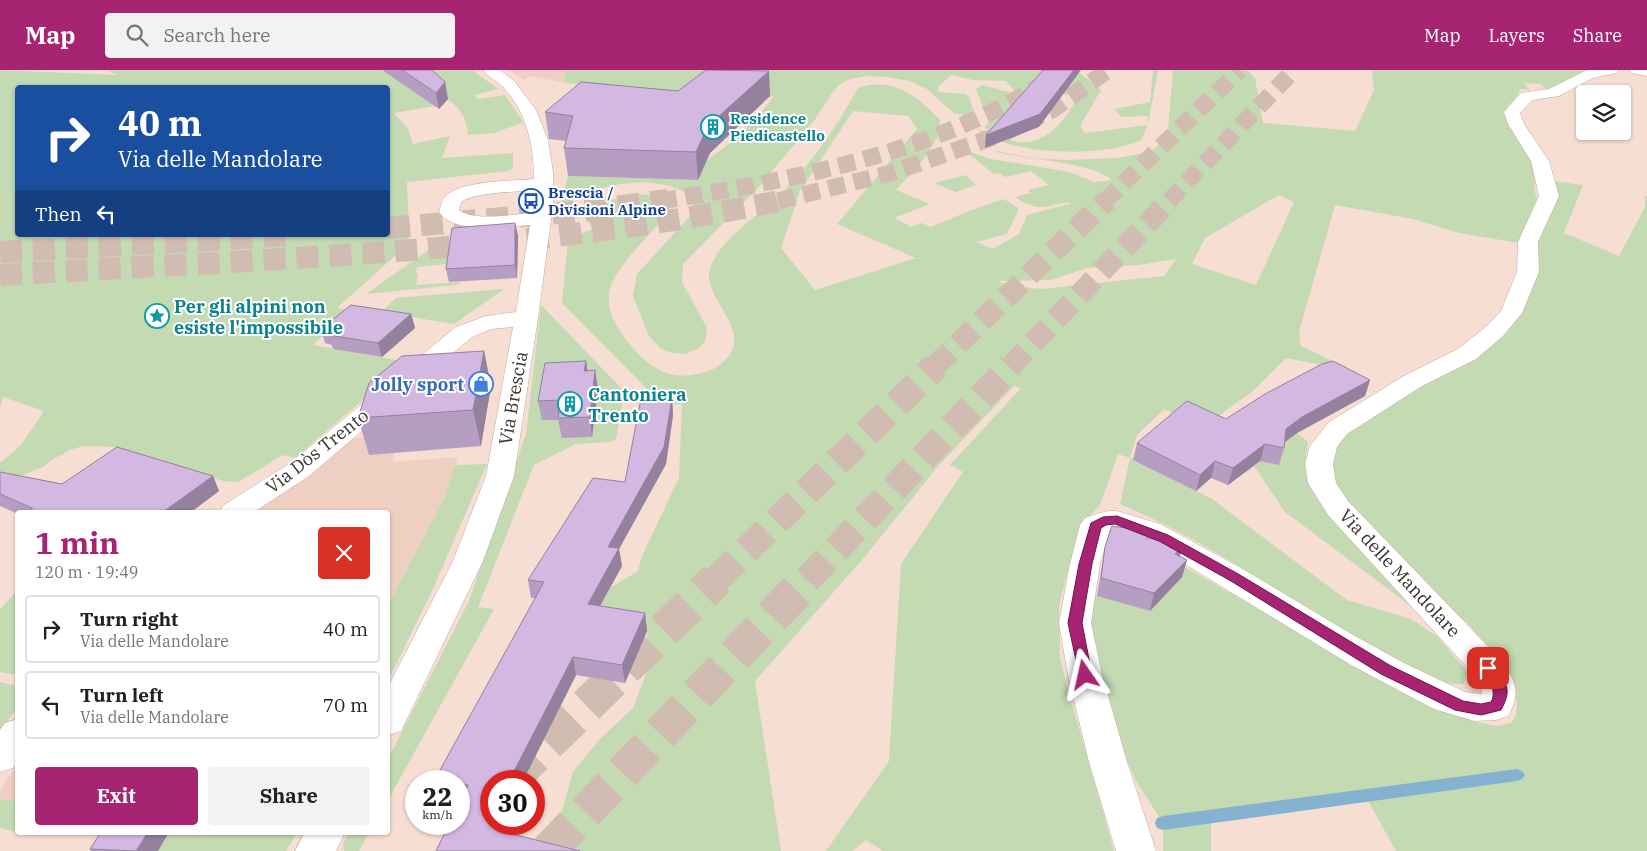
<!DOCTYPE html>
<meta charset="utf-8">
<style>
:root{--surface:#fff;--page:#f2f2f2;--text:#202124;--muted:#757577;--line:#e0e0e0;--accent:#a62471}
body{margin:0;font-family:"IBM Plex Serif",serif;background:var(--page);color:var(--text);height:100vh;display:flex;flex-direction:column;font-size:19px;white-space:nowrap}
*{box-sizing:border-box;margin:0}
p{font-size:16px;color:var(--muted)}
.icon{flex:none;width:28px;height:28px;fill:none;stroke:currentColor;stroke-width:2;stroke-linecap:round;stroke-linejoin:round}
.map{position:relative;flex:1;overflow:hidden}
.panel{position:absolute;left:15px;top:440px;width:375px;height:325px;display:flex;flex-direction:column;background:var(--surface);border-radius:5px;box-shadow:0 1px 4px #0004}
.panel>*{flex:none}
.guide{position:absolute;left:15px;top:15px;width:375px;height:152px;border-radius:5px;box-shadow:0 1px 4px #0004;background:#1a4fa0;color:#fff;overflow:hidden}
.tools{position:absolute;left:1576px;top:15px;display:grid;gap:10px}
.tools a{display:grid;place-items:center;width:55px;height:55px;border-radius:5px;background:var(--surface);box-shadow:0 1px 4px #0004;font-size:25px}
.speed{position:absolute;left:405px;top:700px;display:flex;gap:10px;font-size:25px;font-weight:700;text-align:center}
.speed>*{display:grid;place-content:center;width:65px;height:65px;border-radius:50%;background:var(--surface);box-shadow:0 1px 4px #0004;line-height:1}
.speed small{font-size:12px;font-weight:400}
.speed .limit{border:8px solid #d22;background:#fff;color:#111}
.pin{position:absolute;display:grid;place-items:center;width:42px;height:42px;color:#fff;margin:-21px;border-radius:10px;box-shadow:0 2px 8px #0006}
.me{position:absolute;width:55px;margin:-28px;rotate:349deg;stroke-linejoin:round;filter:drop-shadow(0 0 4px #0008)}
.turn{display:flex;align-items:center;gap:18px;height:105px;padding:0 20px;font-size:22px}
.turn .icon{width:65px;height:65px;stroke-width:2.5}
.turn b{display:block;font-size:35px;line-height:42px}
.then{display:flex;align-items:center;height:48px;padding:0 20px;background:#0003;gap:10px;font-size:19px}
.round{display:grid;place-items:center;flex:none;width:52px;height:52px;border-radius:5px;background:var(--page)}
.summary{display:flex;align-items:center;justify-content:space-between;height:85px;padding:0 20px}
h1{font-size:30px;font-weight:800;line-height:38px;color:var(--accent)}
.button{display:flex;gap:10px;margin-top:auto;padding:10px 20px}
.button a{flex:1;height:58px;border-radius:5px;background:var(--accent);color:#fff;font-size:20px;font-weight:800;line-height:58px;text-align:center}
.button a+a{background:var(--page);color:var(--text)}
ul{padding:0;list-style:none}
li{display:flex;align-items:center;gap:15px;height:68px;margin:0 10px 8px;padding:0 10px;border:2px solid var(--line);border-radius:5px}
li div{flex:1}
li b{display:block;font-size:19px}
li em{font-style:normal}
header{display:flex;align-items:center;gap:30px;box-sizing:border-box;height:70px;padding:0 25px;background:var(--accent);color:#fff}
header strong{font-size:24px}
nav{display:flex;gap:28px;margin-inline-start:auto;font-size:18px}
.search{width:350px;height:45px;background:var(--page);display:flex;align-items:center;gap:12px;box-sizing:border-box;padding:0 18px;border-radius:5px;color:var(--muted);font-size:19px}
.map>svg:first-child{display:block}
.built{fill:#efcfc2}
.green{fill:#c3dab3;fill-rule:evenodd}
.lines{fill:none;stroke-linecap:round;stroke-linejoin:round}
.stream{fill:#85b2d0;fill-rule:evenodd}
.highway-tunnel-far3{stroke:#d1bcb2;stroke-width:17;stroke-dasharray:17 9;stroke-linecap:butt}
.highway-tunnel-far2{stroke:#d1bcb2;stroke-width:22;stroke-dasharray:22 11;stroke-linecap:butt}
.highway-tunnel-far1{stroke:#d1bcb2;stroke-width:28;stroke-dasharray:28 14;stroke-linecap:butt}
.highway-tunnel{stroke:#d1bcb2;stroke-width:36;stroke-dasharray:36 18;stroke-linecap:butt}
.minor-casing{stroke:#c1aaa0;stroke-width:1}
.minor{fill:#fff;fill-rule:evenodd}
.wall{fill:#b59ec2}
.shaded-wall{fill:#94819e}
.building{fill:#d3b8e2;stroke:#94819e}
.route{fill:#a62471;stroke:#6c1749}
.labels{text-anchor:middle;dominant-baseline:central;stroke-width:4;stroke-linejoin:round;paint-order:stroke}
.far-culture-label{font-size:15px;font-weight:bold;fill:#0d838f;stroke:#fff;text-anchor:start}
.far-transit-label{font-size:15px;font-weight:bold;fill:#164399;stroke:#fff;text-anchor:start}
.culture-label{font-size:18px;font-weight:bold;fill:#0d838f;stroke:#fff;text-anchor:start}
.shop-label{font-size:18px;font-weight:bold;fill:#366cbe;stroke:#fff;text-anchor:end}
.street-label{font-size:18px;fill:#3c332f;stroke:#fff}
</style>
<header>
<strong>Map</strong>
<div class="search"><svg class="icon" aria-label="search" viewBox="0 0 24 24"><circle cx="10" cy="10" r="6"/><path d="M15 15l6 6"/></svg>Search here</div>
<nav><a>Map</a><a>Layers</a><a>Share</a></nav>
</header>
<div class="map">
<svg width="1647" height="781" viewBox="0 0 1647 781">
<rect width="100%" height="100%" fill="#f6ded3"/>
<!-- built -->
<path class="built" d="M 509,0 L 566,0 L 564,12 L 531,6 L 523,10 Z
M 374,366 L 368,384 L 394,383 L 392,392 L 458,387 L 445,427 L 388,535 L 388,442 L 251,442 L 309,401 L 348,369 Z
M 17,694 L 17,731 L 0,729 L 0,720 Z"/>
<!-- green -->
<path class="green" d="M 0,0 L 117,5 L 108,0 L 381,0 L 385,2 L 394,0 L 472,0 L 498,19 L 474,25 L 478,29 L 505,25 L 523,52 L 495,63 L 468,65 C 467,48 458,33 441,26 C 436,24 427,26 421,26 L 434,36 L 394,43 L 408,58 L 413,74 L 450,66 L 442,88 L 513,83 L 513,98 L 509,101 L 407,112 L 409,166 L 407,175 L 337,238 L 350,240 L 313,275 L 407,292 L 295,388 L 283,385 L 238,412 L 223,411 L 117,377 L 83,376 L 70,380 L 50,391 L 45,396 L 0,415 L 0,393 L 21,375 L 44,341 L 3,327 L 0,338 ZM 18,18 L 388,18 L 388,165 L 18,165 Z
M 566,0 L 1076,0 L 1101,20 L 1080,56 L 1085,63 L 1148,55 L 1148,46 L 1122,47 L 1114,39 L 1150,32 L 1153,0 L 1158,0 L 1148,55 L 1141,70 C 1104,88 1010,86 977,59 C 991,63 1007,71 1021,72 C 1048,74 1068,47 1078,26 L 1062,24 L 999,61 L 984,58 L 989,52 L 976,19 L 982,15 L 1017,24 L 1006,11 L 973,10 L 951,5 L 938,17 L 938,22 L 966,24 L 970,29 L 974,43 L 969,46 L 954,43 L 927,19 L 910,11 L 887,7 L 866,6 L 850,9 L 839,15 L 832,23 L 814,51 L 758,118 L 683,194 L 682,212 L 707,258 L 705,272 L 697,279 L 686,284 L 672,283 L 660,278 L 649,266 L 633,226 L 637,204 L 691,145 L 694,129 C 670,108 628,110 600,119 C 586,123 576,132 561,133 L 568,106 L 698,110 L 707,90 L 733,71 L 759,45 L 774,26 L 734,22 L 689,32 L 530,7 L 564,12 Z
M 1173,0 L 1247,0 L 1255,8 L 1263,53 L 1355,61 L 1374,20 L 1372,0 L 1595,0 L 1547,21 L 1541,14 L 1524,13 L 1530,20 L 1520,19 C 1519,29 1507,32 1506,42 L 1524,71 L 1537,104 C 1533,114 1534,122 1538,132 L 1519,173 L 1459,163 L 1413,149 L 1335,135 L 1299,262 L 1301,276 L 1346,297 L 1342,299 L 1286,288 L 1253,321 L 1203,357 L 1164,339 L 1137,365 L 1130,387 L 1212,429 L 1347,530 L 1411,549 L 1438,567 L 1469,604 L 1463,614 C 1437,615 1416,601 1393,590 C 1331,558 1274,517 1215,482 C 1184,464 1153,448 1120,434 L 1130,388 L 1118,384 L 1100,435 L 1079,458 L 1059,535 L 1060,589 L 1065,609 L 1114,781 L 883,781 L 866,770 L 852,781 L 826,781 L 889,691 L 901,494 L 963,402 L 950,395 L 1021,318 L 1014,316 L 940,394 L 862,490 L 755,611 L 781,781 L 578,781 L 560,747 L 573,702 L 599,670 L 633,638 L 645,606 L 647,561 L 599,538 L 610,518 L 638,501 L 642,486 L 679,408 L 682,335 L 657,329 L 562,233 L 568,170 L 592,159 L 586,148 L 589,144 L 599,139 L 597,136 C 619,126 650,116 670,136 L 667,145 C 652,162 611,201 609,223 C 607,243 616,256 627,271 C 645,294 666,311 697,304 C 705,302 715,300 721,294 C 760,263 700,228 710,199 C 720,167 763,143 785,120 C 814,89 838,55 858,18 C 892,6 918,26 940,50 L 939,65 L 922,91 L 896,120 L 930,134 L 894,148 L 911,157 L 922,153 L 931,157 L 969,141 L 1004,129 L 1019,139 L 1007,164 L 976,172 L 993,179 L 1019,164 L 1027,145 L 1070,134 L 1070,132 C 1042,135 1042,144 1015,127 L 1031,123 L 1028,120 L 1049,115 L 1031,101 L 1005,107 L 999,103 L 994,104 L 956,74 L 970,82 L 991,89 L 1070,102 L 1094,112 L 1112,110 C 1088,90 1024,91 991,80 L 1033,88 L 1065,90 L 1118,88 L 1152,81 L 1163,71 L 1168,61 ZM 853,41 L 908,46 L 917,59 L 837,154 L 916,188 L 815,220 L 781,178 L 800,121 ZM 1279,125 L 1294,132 L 1256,215 L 1192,194 L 1205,168 ZM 1176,189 L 1164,206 L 1041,219 L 1011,216 L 997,211 L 1051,210 L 1087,198 L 1138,195 Z
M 966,105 L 976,115 L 956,122 L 934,113 Z
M 1552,111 L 1583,115 L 1564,163 L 1619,186 L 1645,137 L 1645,126 L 1647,126 L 1647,781 L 1396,781 L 1365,725 L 1211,746 L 1211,781 L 1163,781 L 1163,753 L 1136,711 L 1108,646 L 1096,592 L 1087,523 L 1150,541 L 1178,493 L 1405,623 L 1476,652 L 1498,656 L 1511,653 L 1516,645 L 1517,632 L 1499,593 L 1469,555 L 1414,505 L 1330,412 L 1326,392 L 1340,366 L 1490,274 L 1536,173 Z
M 455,171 L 505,188 L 417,197 L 416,202 L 418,205 L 416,215 L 461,212 L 455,215 L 366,224 L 430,179 Z
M 504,219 L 454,254 L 381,242 L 396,228 Z
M 541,235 L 624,321 L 616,369 L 610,372 L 576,374 L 534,395 L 478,537 L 494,539 L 388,730 L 388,689 L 469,531 L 526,364 Z
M 1297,363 L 1308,372 C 1303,400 1306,412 1322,436 L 1415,539 L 1285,442 L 1254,396 Z
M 487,394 L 432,521 L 388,611 L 388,535 L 445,427 L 455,395 Z
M 17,521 L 17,605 L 0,602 L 0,539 Z
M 0,612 L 18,616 L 17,638 L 0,661 Z
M 0,729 L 17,731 L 17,762 L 0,758 Z
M 169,763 L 169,762 L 297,763 L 286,781 L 158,781 Z
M 349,763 L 369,763 L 359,781 L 344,781 L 343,774 Z"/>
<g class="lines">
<!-- stream -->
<path class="stream" d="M 1517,699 L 1522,701 L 1525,705 L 1522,709 L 1517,711 L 1163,760 L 1157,758 L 1155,753 L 1157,748 L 1163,746 Z"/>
<!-- highway-tunnel-far3 -->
<path class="highway-tunnel-far3" d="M 660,131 C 796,110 949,80 1064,0
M 778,131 L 891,103 L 1002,64 L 1052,40 L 1108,0
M 1105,131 L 1240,0
M 1169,131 L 1294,0"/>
<!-- highway-tunnel-far2 -->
<path class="highway-tunnel-far2" d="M 388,158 L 582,141 L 668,130
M 0,182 L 291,165
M 0,205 C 261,189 527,183 784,130
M 934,297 L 1107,130
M 1010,297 L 1170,130"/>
<!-- highway-tunnel-far1 -->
<path class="highway-tunnel-far1" d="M 716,510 L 936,296
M 807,510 L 1011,296"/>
<!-- highway-tunnel -->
<path class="highway-tunnel" d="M 509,711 L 717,509
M 548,781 L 808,509"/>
<defs>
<path id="minor" d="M 483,0 L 500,0 L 514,11 L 536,40 L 548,70 L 553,102 L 553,134 L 538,248 L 514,406 L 483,491 L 401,661 L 388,665 L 388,617 L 453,491 L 486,406 L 513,257 L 491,259 L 472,267 L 309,406 L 254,442 L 219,442 L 224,435 L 289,394 L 456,257 L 486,246 L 516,242 L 530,155 C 505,157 455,165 439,142 C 441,137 441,131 445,127 C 461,110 512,111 534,109 C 534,76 527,43 504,18 C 498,11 489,8 483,0 ZM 534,120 L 532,143 C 514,144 474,152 459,140 C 459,139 461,134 461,133 C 469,122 520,122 534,120 Z
M 1619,0 L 1616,3 L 1593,8 L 1559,26 L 1532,30 L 1520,43 L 1524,54 L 1549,91 L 1559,126 L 1538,172 L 1539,202 L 1522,243 L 1503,266 L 1476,289 L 1422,316 L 1347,364 L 1337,377 L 1333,394 L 1336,413 L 1348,431 L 1500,589 C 1515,611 1522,621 1508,646 L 1496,650 L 1474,651 L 1434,639 L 1351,595 L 1162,480 L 1128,463 L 1110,459 L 1100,494 L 1091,553 L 1102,605 L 1127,692 L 1156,781 L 1116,781 L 1089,692 L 1068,605 L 1059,553 L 1070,494 L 1080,455 L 1085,448 L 1090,446 L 1108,441 L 1117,441 L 1160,454 L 1241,498 L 1348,562 L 1402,592 L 1465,622 L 1482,624 L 1481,616 L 1476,607 L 1328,445 L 1308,413 L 1305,394 L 1310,376 L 1329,352 L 1404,306 L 1458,279 L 1487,256 L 1501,241 L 1517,202 L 1518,172 L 1539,126 L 1531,91 L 1508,54 L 1504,42 L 1521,23 L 1549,19 L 1587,0 Z
M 1629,0 L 1647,0 L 1647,6 L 1632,3 Z
M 18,649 L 18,691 L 13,698 L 0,702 L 0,660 L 5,653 Z
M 305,762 L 345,762 L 336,781 L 295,781 Z"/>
</defs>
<!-- minor casing -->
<use href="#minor" class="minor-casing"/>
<!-- minor -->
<use href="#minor" class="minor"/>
</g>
<!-- wall -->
<path class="wall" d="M 382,0 L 432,0 L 445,12 L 448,29 L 439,39 Z
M 678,21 L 770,26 L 710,83 L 698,110 L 568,106 L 564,78 L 566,71 L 549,69 L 545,42 Z
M 515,153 L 518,166 L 517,208 L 449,212 L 446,199 Z
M 411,244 L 415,258 L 382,287 L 333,279 L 332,275 L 325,273 L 321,259 Z
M 484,281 L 491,316 L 481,376 L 369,385 L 358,348 Z
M 586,291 L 587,300 L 595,300 L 598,319 L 592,367 L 562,368 L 558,350 L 542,350 L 538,331 Z
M 1370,310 L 1365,326 L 1297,363 L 1285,372 L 1284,378 L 1279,395 L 1260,391 L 1228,415 L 1211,408 L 1196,421 L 1133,390 L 1137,373 Z
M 672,328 L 673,345 L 666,394 L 619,479 L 622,496 L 600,536 L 645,543 L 647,561 L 625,613 L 576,605 L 523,711 L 491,711 L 436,781 L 460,731 L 459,731 L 459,711 L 535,528 L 531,528 L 528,510 L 625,412 Z
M 0,402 L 62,414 L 213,406 L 219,421 L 191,442 L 18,442 L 18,444 L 0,436 Z
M 1147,468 L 1187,490 L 1182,507 L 1150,541 L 1097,526 L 1105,477 Z
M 435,709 L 448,711 L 435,711 Z
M 169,762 L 158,781 L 91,781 L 90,779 Z"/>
<!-- shaded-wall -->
<path class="shaded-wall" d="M 1074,0 L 1081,0 L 1039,57 L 985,78 L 986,65 Z
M 769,1 L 770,26 L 710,83 L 698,110 L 696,82 L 708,56 Z
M 445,12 L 448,29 L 439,39 L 436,23 Z
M 515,153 L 518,166 L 517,208 L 515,195 Z
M 411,244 L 415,258 L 382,287 L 378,273 Z
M 484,281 L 491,316 L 481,376 L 473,340 Z
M 586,291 L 589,310 L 584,301 Z
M 595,300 L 598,319 L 592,367 L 590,347 Z
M 1370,310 L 1365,326 L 1297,363 L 1281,375 L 1286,359 L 1302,347 Z
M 672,328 L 673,345 L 666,394 L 619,479 L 622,496 L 591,552 L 588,534 L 608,477 Z
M 1265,374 L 1260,391 L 1228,415 L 1233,398 Z
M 1215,391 L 1211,408 L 1196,421 L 1200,405 Z
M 213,406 L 219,421 L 191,442 L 163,442 Z
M 1183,475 L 1178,493 L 1175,484 Z
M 1187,490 L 1182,507 L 1150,541 L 1154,523 Z
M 645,543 L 647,561 L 625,613 L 622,595 Z
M 573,587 L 576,605 L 523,711 L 509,711 Z
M 505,754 L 520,754 L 506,780 L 500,761 Z
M 148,762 L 169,762 L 158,781 L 136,781 Z"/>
<!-- building -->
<path class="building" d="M 402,0 L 432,0 L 445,12 L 436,23 Z
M 706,0 L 769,1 L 708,56 L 696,82 L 564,78 L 573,46 L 545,42 L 581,12 L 678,21 Z
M 1043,0 L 1074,0 L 1040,44 L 986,65 Z
M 515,153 L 515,195 L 446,199 L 452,158 Z
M 351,235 L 411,244 L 378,273 L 329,265 L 334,261 L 321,259 Z
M 484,281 L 473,340 L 358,348 L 369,313 L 402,286 Z
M 586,291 L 584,301 L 595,300 L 590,347 L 558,348 L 561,330 L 538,331 L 545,293 Z
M 1333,291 L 1370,310 L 1302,347 L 1286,359 L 1284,378 L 1265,374 L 1233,398 L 1215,391 L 1200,405 L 1137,373 L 1187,331 L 1226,349 L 1265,324 L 1322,294 Z
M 641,328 L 672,328 L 664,377 L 608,477 L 619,478 L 588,534 L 645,543 L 622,595 L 573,587 L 509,711 L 491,711 L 491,754 L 505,754 L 500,761 L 580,781 L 436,781 L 449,754 L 459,754 L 459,734 L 468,715 L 459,713 L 459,711 L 448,711 L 435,709 L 544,512 L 528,510 L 593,408 L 625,412 Z
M 117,377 L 213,406 L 163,442 L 32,442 L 32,438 L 0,424 L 0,402 L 62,414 Z
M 1112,456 L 1145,461 L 1147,468 L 1183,475 L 1175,484 L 1187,490 L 1154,523 L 1101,508 L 1105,477 Z
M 101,762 L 148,762 L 136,781 L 90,779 Z"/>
<!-- route -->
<path class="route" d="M 1117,446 L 1168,465 L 1240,505 L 1391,596 L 1463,631 L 1481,634 L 1491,632 C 1498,619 1487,609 1481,598 L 1483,595 L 1488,593 L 1493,595 C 1506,614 1513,618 1501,640 L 1481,645 L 1455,640 L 1381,604 L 1231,511 L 1159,471 L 1115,454 L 1106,455 L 1101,458 L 1092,494 L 1082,553 L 1092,605 L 1090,609 L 1085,610 L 1080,609 L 1068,553 L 1079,494 L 1091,453 L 1103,447 Z"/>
<!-- icons -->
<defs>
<symbol id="building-ring" viewBox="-11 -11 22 22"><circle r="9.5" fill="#fff" stroke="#0f9aa8" stroke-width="1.5"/><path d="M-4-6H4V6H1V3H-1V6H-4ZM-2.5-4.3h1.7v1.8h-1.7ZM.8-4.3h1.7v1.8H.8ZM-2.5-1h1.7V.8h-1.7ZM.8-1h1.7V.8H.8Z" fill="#0f9aa8"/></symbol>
<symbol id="bus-ring" viewBox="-11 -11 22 22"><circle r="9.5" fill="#fff" stroke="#1a4fb4" stroke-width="1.5"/><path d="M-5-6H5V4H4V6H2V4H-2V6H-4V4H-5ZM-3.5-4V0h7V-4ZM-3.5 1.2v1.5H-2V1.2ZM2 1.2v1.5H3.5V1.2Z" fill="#1a4fb4"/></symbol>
<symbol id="sight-ring" viewBox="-11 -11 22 22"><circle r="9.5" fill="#fff" stroke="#0f9aa8" stroke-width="1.5"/><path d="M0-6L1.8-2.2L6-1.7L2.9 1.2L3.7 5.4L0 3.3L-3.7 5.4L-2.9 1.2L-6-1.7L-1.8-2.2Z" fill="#0f9aa8"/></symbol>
<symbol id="shop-ring" viewBox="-11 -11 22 22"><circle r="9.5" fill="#fff" stroke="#3f7fe0" stroke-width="1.5"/><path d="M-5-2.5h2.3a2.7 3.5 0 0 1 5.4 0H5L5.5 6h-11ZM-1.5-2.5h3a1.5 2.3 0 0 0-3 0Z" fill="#3f7fe0"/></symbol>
</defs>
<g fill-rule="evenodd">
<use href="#building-ring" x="699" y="43" width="28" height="28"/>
<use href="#bus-ring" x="517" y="117" width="28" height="28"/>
<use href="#sight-ring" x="143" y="232" width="28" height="28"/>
<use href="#shop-ring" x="467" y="300" width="28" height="28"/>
<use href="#building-ring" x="556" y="320" width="28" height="28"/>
</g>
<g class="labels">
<!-- far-culture labels -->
<g class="far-culture-label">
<text x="730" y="48">Residence<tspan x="730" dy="17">Piedicastello</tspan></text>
</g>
<!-- far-transit labels -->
<g class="far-transit-label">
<text x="548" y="122">Brescia /<tspan x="548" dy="17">Divisioni Alpine</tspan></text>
</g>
<!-- culture labels -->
<g class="culture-label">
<text x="174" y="236">Per gli alpini non<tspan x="174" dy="21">esiste l'impossibile</tspan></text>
<text x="588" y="324">Cantoniera<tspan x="588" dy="21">Trento</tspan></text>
</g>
<!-- shop labels -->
<g class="shop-label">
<text x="464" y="314">Jolly sport</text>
</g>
<!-- street labels -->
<g class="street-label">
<text transform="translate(513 328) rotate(-80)">Via Brescia</text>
<text transform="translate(317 381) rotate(-38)">Via Dòs Trento</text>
<text transform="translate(1400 503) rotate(47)">Via delle Mandolare</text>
</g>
</g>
</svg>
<div class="tools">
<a><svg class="icon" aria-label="layers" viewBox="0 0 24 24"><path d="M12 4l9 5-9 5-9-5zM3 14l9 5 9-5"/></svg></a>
</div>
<div class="speed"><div>22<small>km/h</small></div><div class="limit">30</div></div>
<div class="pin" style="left:1488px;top:598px;background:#d93025"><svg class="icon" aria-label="arrive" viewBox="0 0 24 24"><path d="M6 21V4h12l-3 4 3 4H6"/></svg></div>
<svg class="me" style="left:1085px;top:605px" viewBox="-20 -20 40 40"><path d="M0-17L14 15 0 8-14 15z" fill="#a62471" stroke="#fff" stroke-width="4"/></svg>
<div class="guide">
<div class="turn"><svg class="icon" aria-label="right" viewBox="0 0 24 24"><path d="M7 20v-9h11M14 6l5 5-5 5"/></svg><div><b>40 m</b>Via delle Mandolare</div></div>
<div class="then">Then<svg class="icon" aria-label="left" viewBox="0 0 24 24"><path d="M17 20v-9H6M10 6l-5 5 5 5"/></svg></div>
</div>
<section class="panel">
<div class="summary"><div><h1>1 min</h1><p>120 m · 19:49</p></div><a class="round" style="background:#d93025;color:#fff"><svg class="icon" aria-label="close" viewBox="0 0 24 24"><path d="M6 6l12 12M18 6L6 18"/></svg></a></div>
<ul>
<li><svg class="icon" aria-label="right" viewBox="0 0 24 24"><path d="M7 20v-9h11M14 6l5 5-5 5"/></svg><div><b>Turn right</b><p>Via delle Mandolare</p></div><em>40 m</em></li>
<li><svg class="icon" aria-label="left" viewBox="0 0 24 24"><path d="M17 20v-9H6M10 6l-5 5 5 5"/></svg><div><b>Turn left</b><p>Via delle Mandolare</p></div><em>70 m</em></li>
</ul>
<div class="button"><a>Exit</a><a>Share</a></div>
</section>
</div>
